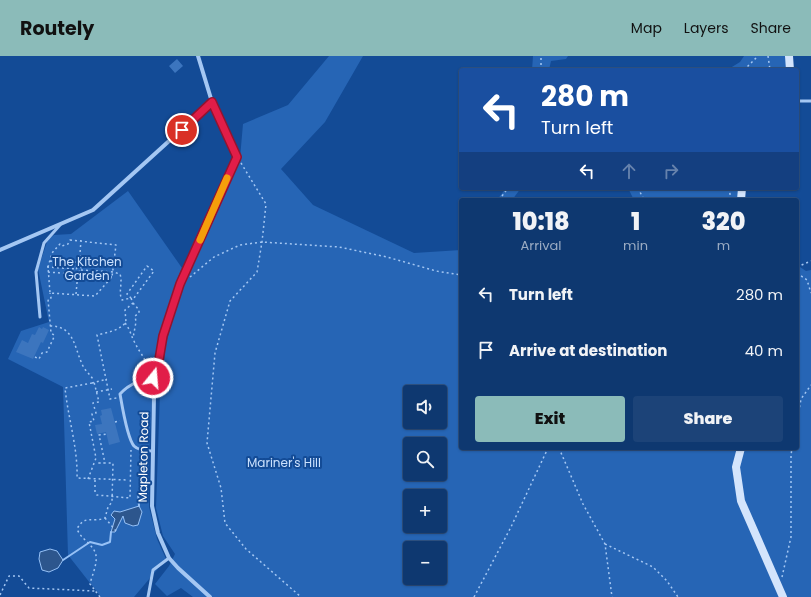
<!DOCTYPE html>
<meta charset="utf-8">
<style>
:root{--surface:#0e3870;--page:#1c4378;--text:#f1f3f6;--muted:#9bacc3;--line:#2e5283;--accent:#8bbbb9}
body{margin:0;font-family:Poppins,sans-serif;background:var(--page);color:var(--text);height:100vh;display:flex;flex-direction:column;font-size:15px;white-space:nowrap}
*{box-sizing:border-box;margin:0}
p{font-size:13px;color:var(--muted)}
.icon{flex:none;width:22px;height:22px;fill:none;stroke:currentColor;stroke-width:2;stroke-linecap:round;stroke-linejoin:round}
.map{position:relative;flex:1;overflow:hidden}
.sheet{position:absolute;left:459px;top:142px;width:340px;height:252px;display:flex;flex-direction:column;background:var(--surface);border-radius:4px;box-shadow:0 1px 3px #0004,0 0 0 1px var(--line)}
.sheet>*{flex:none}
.banner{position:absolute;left:459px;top:12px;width:340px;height:122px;border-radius:4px;box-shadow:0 1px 3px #0004,0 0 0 1px var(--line);background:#1a4fa0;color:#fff;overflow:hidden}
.fabs{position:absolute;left:403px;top:329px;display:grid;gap:8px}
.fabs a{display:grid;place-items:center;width:44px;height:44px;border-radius:4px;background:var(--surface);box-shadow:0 1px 3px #0004,0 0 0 1px var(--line);font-size:20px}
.pin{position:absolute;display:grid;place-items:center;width:34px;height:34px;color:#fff;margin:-17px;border:2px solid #fff;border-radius:50%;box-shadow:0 1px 4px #0007}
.me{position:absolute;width:44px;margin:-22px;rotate:17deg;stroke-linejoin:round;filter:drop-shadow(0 0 3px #0008)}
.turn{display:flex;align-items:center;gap:14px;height:84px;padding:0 16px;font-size:18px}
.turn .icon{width:52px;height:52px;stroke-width:2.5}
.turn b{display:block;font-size:28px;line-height:34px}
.lanes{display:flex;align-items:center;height:38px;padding:0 16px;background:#0003;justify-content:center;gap:20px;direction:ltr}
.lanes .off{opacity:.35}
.eta{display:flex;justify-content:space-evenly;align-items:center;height:68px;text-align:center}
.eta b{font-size:24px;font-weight:800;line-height:28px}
.action{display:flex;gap:8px;margin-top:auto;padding:8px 16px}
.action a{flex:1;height:46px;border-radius:4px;background:var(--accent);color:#111;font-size:16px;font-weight:800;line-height:46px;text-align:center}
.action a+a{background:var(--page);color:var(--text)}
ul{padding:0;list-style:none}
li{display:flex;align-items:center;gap:12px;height:56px;padding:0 16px}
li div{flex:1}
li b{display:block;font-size:15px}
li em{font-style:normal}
header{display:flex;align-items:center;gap:24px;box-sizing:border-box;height:56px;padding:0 20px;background:var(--accent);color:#111}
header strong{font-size:19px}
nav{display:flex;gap:22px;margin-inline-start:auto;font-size:14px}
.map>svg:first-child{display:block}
.green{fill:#2665b5;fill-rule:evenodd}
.water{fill:#2d568d;stroke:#96c1f6}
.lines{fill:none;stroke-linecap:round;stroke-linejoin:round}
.stream{stroke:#96c1f6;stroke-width:2}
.building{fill:#3c75be}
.path{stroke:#a4c7f3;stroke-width:1.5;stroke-dasharray:2 3;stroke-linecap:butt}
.lane{stroke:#a4c7f3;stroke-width:3}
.street{stroke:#a4c7f3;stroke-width:4}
.secondary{stroke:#d3e4fc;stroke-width:8}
.route-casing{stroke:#92132f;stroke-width:10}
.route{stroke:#e11d48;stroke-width:7}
.slow{stroke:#f59e0b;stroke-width:7}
.labels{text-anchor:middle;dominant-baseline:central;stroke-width:4;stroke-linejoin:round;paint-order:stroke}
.park-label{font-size:12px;fill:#cbe1fd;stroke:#134b96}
.street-label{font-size:12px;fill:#fff;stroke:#134b96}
</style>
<header>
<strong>Routely</strong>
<nav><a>Map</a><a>Layers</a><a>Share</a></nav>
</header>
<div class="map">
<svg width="811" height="541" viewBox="0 0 811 541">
<rect width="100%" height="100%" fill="#134b96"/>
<!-- green -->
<path class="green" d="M 329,0 L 363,0 L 325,66 L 281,113 L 313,149 L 414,197 L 461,194 L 461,392 L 797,392 L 797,209 L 806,215 L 811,214 L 811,541 L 193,541 L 181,532 L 167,540 L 155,528 L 169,510 L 175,498 L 163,480 L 156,452 L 160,336 L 166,287 L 181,234 L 240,102 L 243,68 L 288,49 ZM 410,336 L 440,336 L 440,366 L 410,366 ZM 410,388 L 440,388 L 440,418 L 410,418 ZM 410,440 L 440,440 L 440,470 L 410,470 ZM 410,492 L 440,492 L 440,522 L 410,522 Z
M 533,0 L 568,0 L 566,3 L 551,5 L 549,14 L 532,14 Z
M 744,0 L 789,0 L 791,14 L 727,14 L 740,6 Z
M 506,132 L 521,132 L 512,144 L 497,144 Z
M 628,132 L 745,132 L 743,144 L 634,144 Z
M 128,135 L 182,212 L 176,226 L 162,280 L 153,322 L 149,399 L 149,451 L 157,483 L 166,503 L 134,541 L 101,541 L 68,499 L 63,331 L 8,303 L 21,275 L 49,266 L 38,213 L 48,183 L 54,179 L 71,178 Z"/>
<!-- water -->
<path class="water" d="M 139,450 L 142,456 L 138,469 L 133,470 L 125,467 L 123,460 L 115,476 L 111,476 L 115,463 L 111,459 L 114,455 L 120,456 Z
M 50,493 L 57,495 L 63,504 L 58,512 L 49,516 L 42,514 L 39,503 L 40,496 Z"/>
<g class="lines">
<!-- stream -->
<path class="stream" d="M 138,437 L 139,450
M 63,504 L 90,486 L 102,489 L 110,486 L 111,476"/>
</g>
<!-- building -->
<path class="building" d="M 177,3 L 183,10 L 175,17 L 169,10 Z
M 39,271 L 42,273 L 43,271 L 49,274 L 43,287 L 41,286 L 33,303 L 16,296 L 22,284 L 28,287 L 32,278 L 35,279 Z
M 111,352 L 120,386 L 109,389 L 106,376 L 97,378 L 95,369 L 102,368 L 100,360 L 102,359 L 101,354 Z"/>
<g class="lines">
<!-- path -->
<path class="path" d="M 768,0 L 770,14
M 541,14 L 541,0
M 744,14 L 758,0
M 241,107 L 266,148 L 262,186 L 257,216 L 230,245 L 215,297 L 207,387 L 221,432 L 225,467 L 246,493 L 301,541
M 638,132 L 644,144
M 729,132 L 731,144
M 499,144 L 508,132
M 70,184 L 116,189 L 112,221 L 95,240 L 50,237 L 48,211 L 52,197 L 60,188 L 62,190 L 68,188 Z
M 50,205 L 73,207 L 79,205 L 85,208 L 113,211
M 147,210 L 154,215 L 134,242 L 131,242 L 127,238 Z
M76.5 213a2.5 2.5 0 1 1 5 0a2.5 2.5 0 1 1-5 0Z
M 47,211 L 76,213
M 79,211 L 81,184
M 797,211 L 811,205
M 81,214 L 113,216 L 120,218 C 123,227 118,236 122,244 L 131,242 L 133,247 L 125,254 L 126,266 C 119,275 108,276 97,279 L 110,343 L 117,342
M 48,216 L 72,218 L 78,222 L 84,219 L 112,221
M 797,217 L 807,224 L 811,237
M 190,221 L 214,201 L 240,189 L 262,186 L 339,191 L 387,201 L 436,215 L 461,219
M 76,238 L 78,216
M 133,247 L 139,254 L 139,257 L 135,260 L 136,266 L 133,282
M 125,267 C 130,273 131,280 135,287 C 142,302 149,302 144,320
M 50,270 C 75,270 74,292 83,310 C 86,316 91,319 94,325
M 35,301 L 39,303 L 42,297 L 47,296 L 54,281 L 54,279 L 51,277 L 48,243 L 51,242 L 50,237
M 92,327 L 65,332 C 68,362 78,392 77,422 L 128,424
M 96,336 L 112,333
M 115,366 L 120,365
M 797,366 L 801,343 L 811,329
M 559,392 L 583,448 L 605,488 L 612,541
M 88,423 L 96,402 L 89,366 L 94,365 L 92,358 L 96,357 L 93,347 L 99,346 L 94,326 L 92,327 L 107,323
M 95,424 L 95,436 L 97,439 L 130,442 L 131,394
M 105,462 L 116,475
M 605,488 L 653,511 L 667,525 L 678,541
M 782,521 L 791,481 L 791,399 L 792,392
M 0,539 L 9,520 L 19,520 L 29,532 L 95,535
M 100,541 L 90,528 C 92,519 99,505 95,496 C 91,487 81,483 77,473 C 85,458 92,467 105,462 L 108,451 L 112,446 L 113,407 L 97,407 L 105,407 L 99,379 L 107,378
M 474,541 L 511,471 L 548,392"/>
<!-- lane -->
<path class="lane" d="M 797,45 L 811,45
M 40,261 L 36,216 L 44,187 L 60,169
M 152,395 C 146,395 138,394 134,390 C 127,382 122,349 120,338 C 130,327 141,324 156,322
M 148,541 L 153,514 L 169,502"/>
<!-- street -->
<path class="street" d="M 198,0 L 212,46 L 237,101 L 180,228 L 161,289 L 154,339 L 152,450 L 158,477 L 169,502 L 178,512 L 210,541
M 0,194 L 93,154 L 212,46"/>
<!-- secondary -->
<path class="secondary" d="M 789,0 L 790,14
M 741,144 L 742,132
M 741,392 L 736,411 L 741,445 L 783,541"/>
</g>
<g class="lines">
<defs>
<path id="route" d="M 153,322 L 156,322 L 163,280 L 180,228 L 237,101 L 212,46 L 182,74"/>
</defs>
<!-- route casing -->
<use href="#route" class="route-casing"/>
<!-- route -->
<use href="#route" class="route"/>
<!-- slow -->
<path class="slow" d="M 200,184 L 227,122"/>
</g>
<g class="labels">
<!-- park labels -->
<g class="park-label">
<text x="87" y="205">The Kitchen<tspan x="87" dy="14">Garden</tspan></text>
<text x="284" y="406">Mariner's Hill</text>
</g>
<!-- street labels -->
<g class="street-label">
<text transform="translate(143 401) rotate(-89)">Mapleton Road</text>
</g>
</g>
</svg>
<div class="fabs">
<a><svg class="icon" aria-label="sound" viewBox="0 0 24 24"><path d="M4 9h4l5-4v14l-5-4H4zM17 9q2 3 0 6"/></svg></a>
<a><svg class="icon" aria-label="search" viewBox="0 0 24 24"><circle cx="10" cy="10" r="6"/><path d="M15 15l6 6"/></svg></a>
<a>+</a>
<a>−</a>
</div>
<div class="pin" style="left:182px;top:74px;background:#d93025"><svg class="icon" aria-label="arrive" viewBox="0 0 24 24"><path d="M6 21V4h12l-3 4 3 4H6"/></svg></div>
<svg class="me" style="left:153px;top:322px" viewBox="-20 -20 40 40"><circle r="17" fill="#e11d48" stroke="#fff" stroke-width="3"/><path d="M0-11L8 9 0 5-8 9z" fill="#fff"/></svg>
<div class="banner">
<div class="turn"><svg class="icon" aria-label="left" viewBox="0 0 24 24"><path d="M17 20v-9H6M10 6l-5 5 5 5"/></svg><div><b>280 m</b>Turn left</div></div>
<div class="lanes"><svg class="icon" aria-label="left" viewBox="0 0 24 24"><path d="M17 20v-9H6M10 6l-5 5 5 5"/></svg><svg class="icon off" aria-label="ahead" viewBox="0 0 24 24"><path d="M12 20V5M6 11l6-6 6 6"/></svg><svg class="icon off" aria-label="right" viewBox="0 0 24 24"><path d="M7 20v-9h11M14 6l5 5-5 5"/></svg></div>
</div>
<section class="sheet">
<div class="eta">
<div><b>10:18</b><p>Arrival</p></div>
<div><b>1</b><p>min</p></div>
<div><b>320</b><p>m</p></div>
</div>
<ul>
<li><svg class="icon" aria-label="left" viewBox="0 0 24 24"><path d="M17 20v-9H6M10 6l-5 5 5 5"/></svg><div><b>Turn left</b></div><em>280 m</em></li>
<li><svg class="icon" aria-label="arrive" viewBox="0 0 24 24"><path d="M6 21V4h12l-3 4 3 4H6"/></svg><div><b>Arrive at destination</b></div><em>40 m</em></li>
</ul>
<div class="action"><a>Exit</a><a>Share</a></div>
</section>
</div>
